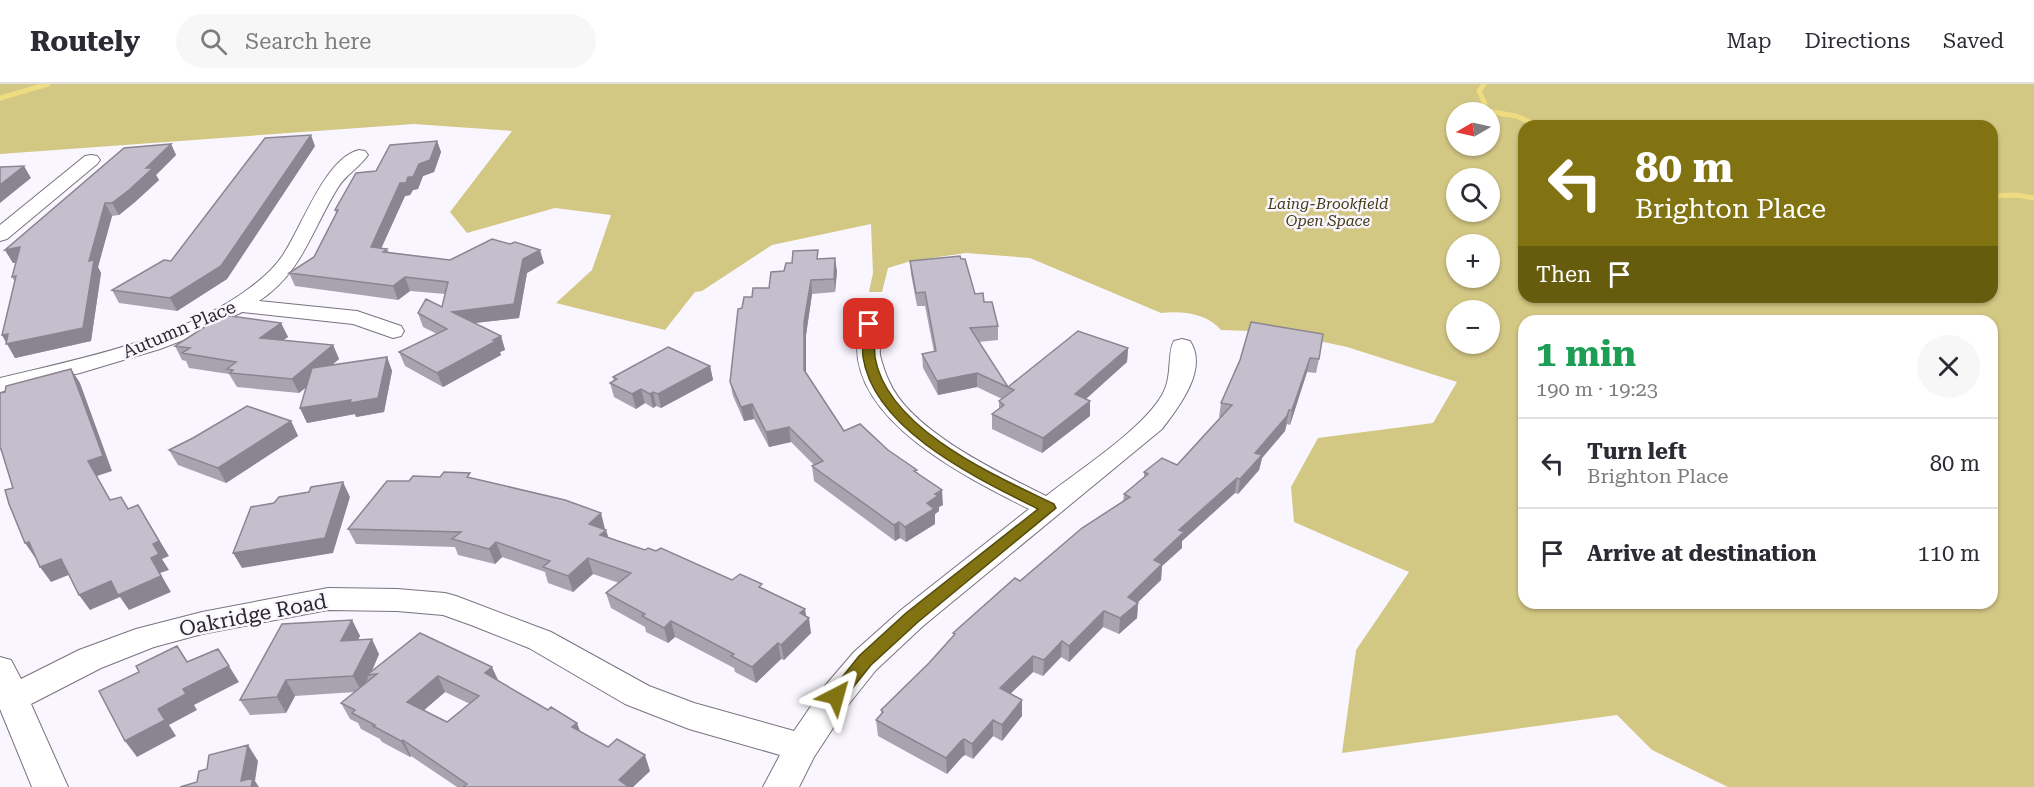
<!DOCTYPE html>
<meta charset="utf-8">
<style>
:root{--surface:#fff;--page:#f7f7f7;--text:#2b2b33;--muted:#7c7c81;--line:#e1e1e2}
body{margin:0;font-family:"Roboto Serif",serif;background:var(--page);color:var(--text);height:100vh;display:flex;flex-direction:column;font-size:22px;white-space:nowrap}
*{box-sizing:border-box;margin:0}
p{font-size:20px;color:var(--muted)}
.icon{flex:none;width:33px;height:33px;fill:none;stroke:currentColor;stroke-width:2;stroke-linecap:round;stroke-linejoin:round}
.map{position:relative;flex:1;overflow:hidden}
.sheet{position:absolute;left:1518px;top:231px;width:480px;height:294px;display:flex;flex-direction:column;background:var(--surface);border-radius:18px;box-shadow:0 2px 4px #0004}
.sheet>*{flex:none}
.hud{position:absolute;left:1518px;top:36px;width:480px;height:183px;border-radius:18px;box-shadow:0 2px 4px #0004;background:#817212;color:#fff;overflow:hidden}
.needle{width:39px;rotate:261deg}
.controls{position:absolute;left:1446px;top:18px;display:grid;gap:12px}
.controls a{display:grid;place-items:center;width:54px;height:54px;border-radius:50%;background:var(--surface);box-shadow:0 2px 4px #0004;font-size:30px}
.pin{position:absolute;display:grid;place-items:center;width:51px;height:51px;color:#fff;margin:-26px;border-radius:12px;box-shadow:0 3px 9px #0006}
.me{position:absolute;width:66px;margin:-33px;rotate:39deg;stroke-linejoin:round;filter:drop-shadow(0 0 4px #0008)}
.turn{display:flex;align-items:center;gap:21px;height:126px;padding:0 18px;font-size:27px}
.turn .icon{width:78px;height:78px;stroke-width:2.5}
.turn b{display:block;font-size:42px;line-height:51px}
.then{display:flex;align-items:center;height:57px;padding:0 18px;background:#0003;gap:12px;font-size:22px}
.round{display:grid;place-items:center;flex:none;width:63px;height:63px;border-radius:32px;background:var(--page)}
.summary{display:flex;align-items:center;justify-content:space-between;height:102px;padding:0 18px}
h1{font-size:36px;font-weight:700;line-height:45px;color:#1e9e55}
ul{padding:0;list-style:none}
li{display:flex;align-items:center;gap:18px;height:90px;padding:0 18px;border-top:2px solid var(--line)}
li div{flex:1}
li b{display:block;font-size:22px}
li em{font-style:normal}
header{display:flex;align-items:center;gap:36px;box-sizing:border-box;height:84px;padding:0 30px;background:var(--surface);border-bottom:2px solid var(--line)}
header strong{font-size:28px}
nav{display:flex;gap:33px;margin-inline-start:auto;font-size:21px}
.search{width:420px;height:54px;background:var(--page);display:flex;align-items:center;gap:15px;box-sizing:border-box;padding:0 21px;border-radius:33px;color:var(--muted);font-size:22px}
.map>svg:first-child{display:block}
.green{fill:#d3c784;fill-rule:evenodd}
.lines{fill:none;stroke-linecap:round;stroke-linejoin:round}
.stream{stroke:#eedd80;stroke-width:5}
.minor-casing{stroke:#79727f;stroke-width:2}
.minor{fill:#fff;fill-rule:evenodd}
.wall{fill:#a9a3b0;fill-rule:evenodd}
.shaded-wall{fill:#8a8590}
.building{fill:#c5becd;stroke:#8a8590;stroke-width:1.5;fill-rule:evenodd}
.route{fill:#817212;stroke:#544a0c;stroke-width:1.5}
.labels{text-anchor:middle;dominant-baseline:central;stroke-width:5;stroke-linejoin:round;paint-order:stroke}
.far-park-label{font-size:15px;font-style:italic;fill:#433c14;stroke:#faf6ff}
.street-label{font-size:18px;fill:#2a272d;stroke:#faf6ff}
.near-street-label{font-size:21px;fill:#2a272d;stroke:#faf6ff}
</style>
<header>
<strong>Routely</strong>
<div class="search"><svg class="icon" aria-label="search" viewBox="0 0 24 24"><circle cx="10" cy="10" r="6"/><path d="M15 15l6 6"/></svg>Search here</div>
<nav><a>Map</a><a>Directions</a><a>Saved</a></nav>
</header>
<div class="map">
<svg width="2034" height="703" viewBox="0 0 2034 703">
<rect width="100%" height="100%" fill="#faf6ff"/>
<!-- green -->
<path class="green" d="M 0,0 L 2034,0 L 2034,703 L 1728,703 L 1652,666 L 1617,631 L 1342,669 L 1356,566 L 1409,488 L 1294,438 L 1291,403 L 1318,354 L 1433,339 L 1457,298 L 1347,263 L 1278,248 L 1221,246 C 1206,229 1182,227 1161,229 L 1030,174 L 966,169 L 911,177 L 888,184 L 882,208 L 869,208 L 873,189 L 871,140 L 772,161 L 702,207 L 695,208 L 665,246 L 556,219 L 592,186 L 611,131 L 555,124 L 467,149 L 450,128 L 512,47 L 414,40 L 0,70 ZM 1456,28 L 1490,28 L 1490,62 L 1456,62 ZM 1524,42 L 1992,42 L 1992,213 L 1524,213 ZM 1456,94 L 1490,94 L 1490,128 L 1456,128 ZM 1456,160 L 1490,160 L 1490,194 L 1456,194 ZM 1456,226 L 1490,226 L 1490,260 L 1456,260 ZM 1524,237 L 1992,237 L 1992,519 L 1524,519 Z"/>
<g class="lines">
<!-- stream -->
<path class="stream" d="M 1484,0 L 1479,7 L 1485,20 L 1481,26 L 1516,32 L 1539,42
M 0,14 L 48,0
M 1992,112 L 2016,111 L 2034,114"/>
<defs>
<path id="minor" d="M 359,66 L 365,67 L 368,71 C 359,84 345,91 337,105 C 312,146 301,190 259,217 L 357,227 L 401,242 L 404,247 L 401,252 L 393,254 L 353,240 L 242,228 L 199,250 L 160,265 L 80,289 L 0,308 L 0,294 C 82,274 183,255 251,203 C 263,194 275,183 283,171 C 302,143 325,74 359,66 Z
M 91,71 L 97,72 L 100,76 L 97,80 L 7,155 L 0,157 L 0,141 L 85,72 Z
M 869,233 L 877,235 C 884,245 879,260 880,271 C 882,279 885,289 889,297 C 910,347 1000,389 1046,412 C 1079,386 1143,345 1162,311 C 1173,293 1167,267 1174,257 L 1182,255 L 1190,257 C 1209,285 1178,324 1162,345 L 923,542 L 876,586 L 848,621 L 814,673 L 799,703 L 763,703 L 780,671 L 689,645 L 625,620 L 529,564 L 471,541 L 443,531 L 397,527 L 328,526 L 202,550 L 154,563 L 101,584 L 31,620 L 68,703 L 32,703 L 0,625 L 0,573 L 11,576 L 21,595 L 79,566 L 136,545 L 202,528 L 328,504 L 397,505 L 445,509 L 456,512 L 551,548 L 649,602 L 694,619 L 794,647 L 824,603 L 854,568 L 901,526 L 1029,425 C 970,395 856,340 857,262 C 857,253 856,243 861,235 Z"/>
</defs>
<!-- minor casing -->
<use href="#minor" class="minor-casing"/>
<!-- minor -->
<use href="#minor" class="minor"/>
</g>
<!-- wall -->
<path class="wall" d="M 437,57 L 441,68 L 434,88 L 423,92 L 418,105 L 413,106 L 410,111 L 405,112 L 381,164 L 387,165 L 389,168 L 450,176 L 544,179 L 527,189 L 519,234 L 475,239 L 501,252 L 505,266 L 500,268 L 501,271 L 443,303 L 405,282 L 399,268 L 437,250 L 423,243 L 418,229 L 442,223 L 445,210 L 410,207 L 398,216 L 295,202 L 289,189 L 314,173 L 336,129 L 335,126 L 376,87 Z
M 171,60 L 176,71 L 156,91 L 159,96 L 135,118 L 119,131 L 112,132 L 98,183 L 101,189 L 91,257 L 15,274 L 2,251 L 15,198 L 12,193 L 16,178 L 13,179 L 5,166 Z
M 315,62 L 227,195 L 177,227 L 119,219 L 112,206 L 171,177 Z
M 819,175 L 837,187 L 835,208 L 812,210 L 806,251 L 806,288 L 844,347 L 888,366 L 918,389 L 943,421 L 939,423 L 939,427 L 935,430 L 935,440 L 906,458 L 900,454 L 895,457 L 814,397 L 812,382 L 814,381 L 791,358 L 769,363 L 754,335 L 744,337 L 733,312 L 730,298 L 742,224 L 752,213 L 769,204 L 784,187 Z
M 910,177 L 975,210 L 984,218 L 998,242 L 998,256 L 979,258 L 1008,303 L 1128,264 L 1127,278 L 1085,315 L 1090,332 L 1042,369 L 992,345 L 992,330 L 999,325 L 999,317 L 1002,315 L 977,303 L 938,311 L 923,284 L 922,270 L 934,268 L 925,222 L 917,222 L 911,190 Z
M 1251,238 L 1319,275 L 1316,289 L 1307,288 L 1290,341 L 1287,340 L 1285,347 L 1262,374 L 1259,386 L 1238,410 L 1235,409 L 1182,457 L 1182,464 L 1162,482 L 1161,496 L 1138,518 L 1137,534 L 1119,550 L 1103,543 L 1069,578 L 1061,573 L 1043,592 L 1033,588 L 1010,610 L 1022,632 L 1002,657 L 993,652 L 973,675 L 965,671 L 962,673 L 947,690 L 878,652 L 876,636 L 881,630 L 881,626 L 929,579 L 954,552 L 953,549 L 1123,418 L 1124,410 L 1144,393 L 1144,388 L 1177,381 L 1221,333 L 1219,333 L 1221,319 L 1240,276 Z
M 281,239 L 288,253 L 283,256 L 333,261 L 339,275 L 332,281 L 387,273 L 392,287 L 384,328 L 356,333 L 355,330 L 307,339 L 300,324 L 307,303 L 299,309 L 237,303 L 229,290 L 189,284 L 186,277 L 182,276 L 175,262 Z
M 710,282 L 713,296 L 661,324 L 656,322 L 653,324 L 645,319 L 636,325 L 614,313 L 610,299 L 614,297 L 613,293 Z
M 291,337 L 298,352 L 226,399 L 178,381 L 169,366 Z
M 440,393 L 472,394 L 605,445 L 608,453 L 645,466 L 656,467 L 732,496 L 763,504 L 806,532 L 811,549 L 784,576 L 781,575 L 756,599 L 735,588 L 734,584 L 675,553 L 668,559 L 646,548 L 645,543 L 611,524 L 606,509 L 619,499 L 593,490 L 573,508 L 548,499 L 545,488 L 502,473 L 495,480 L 458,471 L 455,463 L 356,460 L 348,445 L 409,397 Z
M 352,536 L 360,552 L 358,555 L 379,570 L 372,587 L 498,597 L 580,647 L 650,687 L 633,703 L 457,703 L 411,672 L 410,673 L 382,658 L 380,655 L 361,645 L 358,639 L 350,635 L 341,619 L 355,608 L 295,612 L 286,629 L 250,631 L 240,616 ZM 445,608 L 470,620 L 447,638 L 424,626 Z"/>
<!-- shaded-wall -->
<path class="shaded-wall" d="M 311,51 L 315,62 L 227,195 L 177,227 L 170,214 Z
M 437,57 L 441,68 L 434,88 L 423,92 L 418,105 L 413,106 L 410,111 L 405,112 L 376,176 L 371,163 L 400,99 L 408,93 Z
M 171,60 L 176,71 L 156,91 L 159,96 L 135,118 L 119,131 L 112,119 Z
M 24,82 L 31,94 L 0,119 L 0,101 Z
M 105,119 L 112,132 L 98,183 L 101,189 L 91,257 L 15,274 L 2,251 L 8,250 L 89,177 Z
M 20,163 L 28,176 L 13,179 L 5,166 Z
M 540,166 L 544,179 L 527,189 L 519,234 L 457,241 L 452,228 L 523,175 Z
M 835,174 L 837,187 L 835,208 L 834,195 Z
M 405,193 L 410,207 L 398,216 L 393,202 Z
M 811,196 L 812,210 L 806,251 L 806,300 L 804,286 L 804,238 Z
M 281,239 L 288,253 L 266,267 L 260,254 Z
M 501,252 L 505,266 L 500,268 L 501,271 L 443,303 L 437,289 Z
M 333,261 L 339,275 L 299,309 L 292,295 Z
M 1128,264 L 1127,278 L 1075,325 L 1075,310 Z
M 387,273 L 392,287 L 384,328 L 356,333 L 355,330 L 307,339 L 300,324 Z
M 1310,274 L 1307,288 L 1290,341 L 1292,326 Z
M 710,282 L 713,296 L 661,324 L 658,310 Z
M 71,285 L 80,299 L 112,387 L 97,392 L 119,431 L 88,377 Z
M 977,289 L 977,303 L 938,311 L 937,297 Z
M 641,305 L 645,319 L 636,325 L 632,310 Z
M 653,308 L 656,322 L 653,324 L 650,310 Z
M 1090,317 L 1090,332 L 1042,369 L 1043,354 Z
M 752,320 L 754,335 L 744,337 L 741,323 Z
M 1289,326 L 1285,347 L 1262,374 L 1259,386 L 1238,410 L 1240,395 L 1255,369 Z
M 291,337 L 298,352 L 226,399 L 218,384 Z
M 789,343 L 791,358 L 769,363 L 766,348 Z
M 1237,394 L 1235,409 L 1182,457 L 1182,464 L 1162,482 L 1161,496 L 1133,523 L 1138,519 L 1137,534 L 1119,550 L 1120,534 L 1128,513 L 1154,476 L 1179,446 Z
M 343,398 L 350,413 L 333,469 L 242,484 L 233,469 Z
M 942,406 L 943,421 L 939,423 L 939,427 L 935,430 L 935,440 L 906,458 L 905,443 L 935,410 Z
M 138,421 L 169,472 L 162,475 L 169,486 L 160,489 L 171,508 L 129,526 L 120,513 L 90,526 L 79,511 L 151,474 L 153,460 Z
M 601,429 L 605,445 L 594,455 L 589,440 Z
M 899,438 L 900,454 L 895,457 L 894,441 Z
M 606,446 L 611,461 L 600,451 Z
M 29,458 L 36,475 L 25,459 Z
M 496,458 L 502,473 L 495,480 L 489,465 Z
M 588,474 L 593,490 L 573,508 L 568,492 Z
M 61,475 L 71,490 L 51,498 L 40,483 Z
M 805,525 L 807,536 L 809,534 L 811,549 L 784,576 L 781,561 L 800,529 Z
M 1104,527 L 1103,543 L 1069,578 L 1069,562 Z
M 352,536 L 360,552 L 350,573 L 341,557 Z
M 671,537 L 675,553 L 668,559 L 664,544 Z
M 372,555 L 379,570 L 370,591 L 367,591 L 368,594 L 362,608 L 353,592 Z
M 1062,557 L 1061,573 L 1043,592 L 1044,576 Z
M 778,559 L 781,575 L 756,599 L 752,583 Z
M 1033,572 L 1033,588 L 1000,620 L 1000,604 Z
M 229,582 L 239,598 L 194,621 L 197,626 L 169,641 L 176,652 L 137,673 L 125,657 L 158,625 L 183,605 Z
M 492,583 L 499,598 L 485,589 Z
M 438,592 L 445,608 L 415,634 L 407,618 Z
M 286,596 L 295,612 L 286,629 L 277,613 Z
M 1022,616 L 1022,632 L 1002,657 L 1002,641 Z
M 993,636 L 993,652 L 973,675 L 972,660 Z
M 577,639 L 583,655 L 572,643 Z
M 964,655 L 965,671 L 962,673 L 947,690 L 946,674 L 961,657 Z
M 403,656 L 411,672 L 410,673 L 401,657 Z
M 248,661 L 258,677 L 255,697 L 259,703 L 246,703 L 241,697 Z
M 645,671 L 650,687 L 633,703 L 621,703 L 619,696 Z"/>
<!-- building -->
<path class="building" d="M 311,51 L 221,182 L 170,214 L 112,206 L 164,176 L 171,177 L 265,54 Z
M 437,57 L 430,76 L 419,80 L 413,93 L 408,93 L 406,99 L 400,99 L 371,163 L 387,165 L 383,168 L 450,176 L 492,155 L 510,160 L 515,158 L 540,166 L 523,175 L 514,220 L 452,228 L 501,252 L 493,256 L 496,257 L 437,289 L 399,268 L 447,245 L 418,229 L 426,215 L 442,223 L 448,198 L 405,193 L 393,202 L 289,189 L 314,173 L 338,126 L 335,126 L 356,89 L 376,87 L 390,61 Z
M 171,60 L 146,84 L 153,84 L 129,106 L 112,119 L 105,119 L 89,177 L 94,176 L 83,244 L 6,260 L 8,250 L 2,251 L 16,192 L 12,193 L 20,163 L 5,166 L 124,64 Z
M 24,82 L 0,101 L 0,83 Z
M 818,166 L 817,175 L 835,174 L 834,195 L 811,196 L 804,238 L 804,286 L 844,347 L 860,340 L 888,366 L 917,386 L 914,387 L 942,406 L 935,410 L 938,412 L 927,419 L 934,425 L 905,443 L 899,438 L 894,441 L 812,382 L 823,377 L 789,343 L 766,348 L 752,320 L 741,323 L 730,298 L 738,225 L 742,224 L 744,213 L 752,213 L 753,204 L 769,204 L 771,188 L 784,187 L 786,179 L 792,179 L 793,167 Z
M 960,172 L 961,175 L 965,175 L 975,210 L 983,209 L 984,218 L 992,218 L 998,242 L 970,244 L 1008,303 L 1078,247 L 1128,264 L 1075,310 L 1090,317 L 1043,354 L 992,330 L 1004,321 L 999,317 L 1014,306 L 977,289 L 937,297 L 922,270 L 936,267 L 925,208 L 916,209 L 910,177 Z
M 223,231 L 281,239 L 260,254 L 333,261 L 292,295 L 230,289 L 233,286 L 227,285 L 236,278 L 182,269 L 190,264 L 175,262 Z
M 1251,238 L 1323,250 L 1319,275 L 1310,274 L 1292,326 L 1289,326 L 1287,332 L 1255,369 L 1262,371 L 1240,395 L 1237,394 L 1179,446 L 1184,448 L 1154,476 L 1162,480 L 1128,513 L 1138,519 L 1120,534 L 1104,527 L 1069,562 L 1062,557 L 1044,576 L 1033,572 L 1000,604 L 1022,616 L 1002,641 L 993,636 L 972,660 L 964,655 L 961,657 L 946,674 L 876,636 L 883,628 L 881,626 L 929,579 L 955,550 L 953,549 L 1015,494 L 1020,497 L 1082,444 L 1130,413 L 1124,410 L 1148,390 L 1144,388 L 1162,374 L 1177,381 L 1232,321 L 1221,319 L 1240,276 Z
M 668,263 L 710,282 L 658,310 L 653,308 L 650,310 L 641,305 L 632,310 L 610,299 L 617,295 L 613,293 Z
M 387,273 L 378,314 L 350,319 L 351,316 L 300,324 L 312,284 Z
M 71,285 L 103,372 L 88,377 L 110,416 L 121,413 L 128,425 L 138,421 L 159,457 L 153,460 L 159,470 L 151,474 L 161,492 L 118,511 L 111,497 L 79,511 L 61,475 L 40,483 L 29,458 L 25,459 L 9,420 L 5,406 L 13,404 L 1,365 L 0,365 L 0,309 L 5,308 L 6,302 Z
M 247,322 L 291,337 L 218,384 L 169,366 L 193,354 Z
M 444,388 L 470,389 L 467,393 L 565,416 L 601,429 L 589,440 L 606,446 L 600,451 L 645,466 L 648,464 L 656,467 L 661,464 L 732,496 L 740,490 L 762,500 L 759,503 L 805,525 L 800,529 L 809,534 L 781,561 L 778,559 L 752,583 L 731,572 L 734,570 L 671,537 L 664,544 L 642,532 L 645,530 L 606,509 L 631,489 L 588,474 L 568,492 L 543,483 L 550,477 L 496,458 L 489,465 L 452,455 L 461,448 L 348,445 L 387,397 L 409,397 L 413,392 L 440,393 Z
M 343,398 L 325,454 L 233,469 L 251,423 L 274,419 L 279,413 L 309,408 L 311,403 Z
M 352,536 L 341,557 L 372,555 L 353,592 L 286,596 L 277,613 L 240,616 L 282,540 Z
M 420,549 L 492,583 L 485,589 L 548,626 L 551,623 L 577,639 L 572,643 L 608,663 L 617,655 L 645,671 L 619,696 L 629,703 L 463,703 L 467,700 L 403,656 L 401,657 L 373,642 L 375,641 L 352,629 L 355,626 L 341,619 L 377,590 L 367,591 ZM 438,592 L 479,612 L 447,638 L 407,618 Z
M 177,562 L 187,578 L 218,565 L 229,582 L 183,605 L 186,610 L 158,625 L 165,636 L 125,657 L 99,607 L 139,588 L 136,582 Z
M 248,661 L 241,697 L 253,694 L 251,703 L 180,703 L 197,698 L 199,687 L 207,685 L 209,671 Z"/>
<!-- route -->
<path class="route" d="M 869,237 L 875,240 C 875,251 874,263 875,273 C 887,345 996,392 1054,420 L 1056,424 L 918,538 L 871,581 L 842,617 L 836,619 L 830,617 L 827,612 L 859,572 L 906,529 L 1038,425 C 979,395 874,347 863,273 C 862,263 863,251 863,240 Z"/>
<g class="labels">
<!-- far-park labels -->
<g class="far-park-label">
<text x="1328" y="120">Laing-Brookfield<tspan x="1328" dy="17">Open Space</tspan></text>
</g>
<!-- street labels -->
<g class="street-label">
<text transform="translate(179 245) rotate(-23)">Autumn Place</text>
</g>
<!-- near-street labels -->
<g class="near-street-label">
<text transform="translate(253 531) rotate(-11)">Oakridge Road</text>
</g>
</g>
</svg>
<div class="controls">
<a><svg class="needle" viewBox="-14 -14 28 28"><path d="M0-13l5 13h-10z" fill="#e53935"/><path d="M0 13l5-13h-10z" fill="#7c7c81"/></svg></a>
<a><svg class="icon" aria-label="search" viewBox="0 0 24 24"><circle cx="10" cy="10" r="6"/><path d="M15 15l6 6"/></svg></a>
<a>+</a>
<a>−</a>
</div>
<div class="pin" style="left:869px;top:240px;background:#d93025"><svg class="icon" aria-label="arrive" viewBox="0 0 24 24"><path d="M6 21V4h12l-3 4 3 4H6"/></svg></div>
<svg class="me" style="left:836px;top:612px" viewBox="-20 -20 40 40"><path d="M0-17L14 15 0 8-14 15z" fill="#817212" stroke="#fff" stroke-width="4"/></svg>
<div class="hud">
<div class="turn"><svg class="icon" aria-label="left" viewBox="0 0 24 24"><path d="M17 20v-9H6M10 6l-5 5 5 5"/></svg><div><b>80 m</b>Brighton Place</div></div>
<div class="then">Then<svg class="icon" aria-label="arrive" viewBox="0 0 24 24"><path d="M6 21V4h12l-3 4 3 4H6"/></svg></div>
</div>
<section class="sheet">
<div class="summary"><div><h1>1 min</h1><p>190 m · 19:23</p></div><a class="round"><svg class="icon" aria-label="close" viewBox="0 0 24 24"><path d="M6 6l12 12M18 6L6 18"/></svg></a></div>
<ul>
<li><svg class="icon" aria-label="left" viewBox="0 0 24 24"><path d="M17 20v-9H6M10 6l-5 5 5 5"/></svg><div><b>Turn left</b><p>Brighton Place</p></div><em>80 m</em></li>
<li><svg class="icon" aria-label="arrive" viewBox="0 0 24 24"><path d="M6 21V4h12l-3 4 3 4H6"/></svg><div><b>Arrive at destination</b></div><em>110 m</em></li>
</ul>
</section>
</div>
